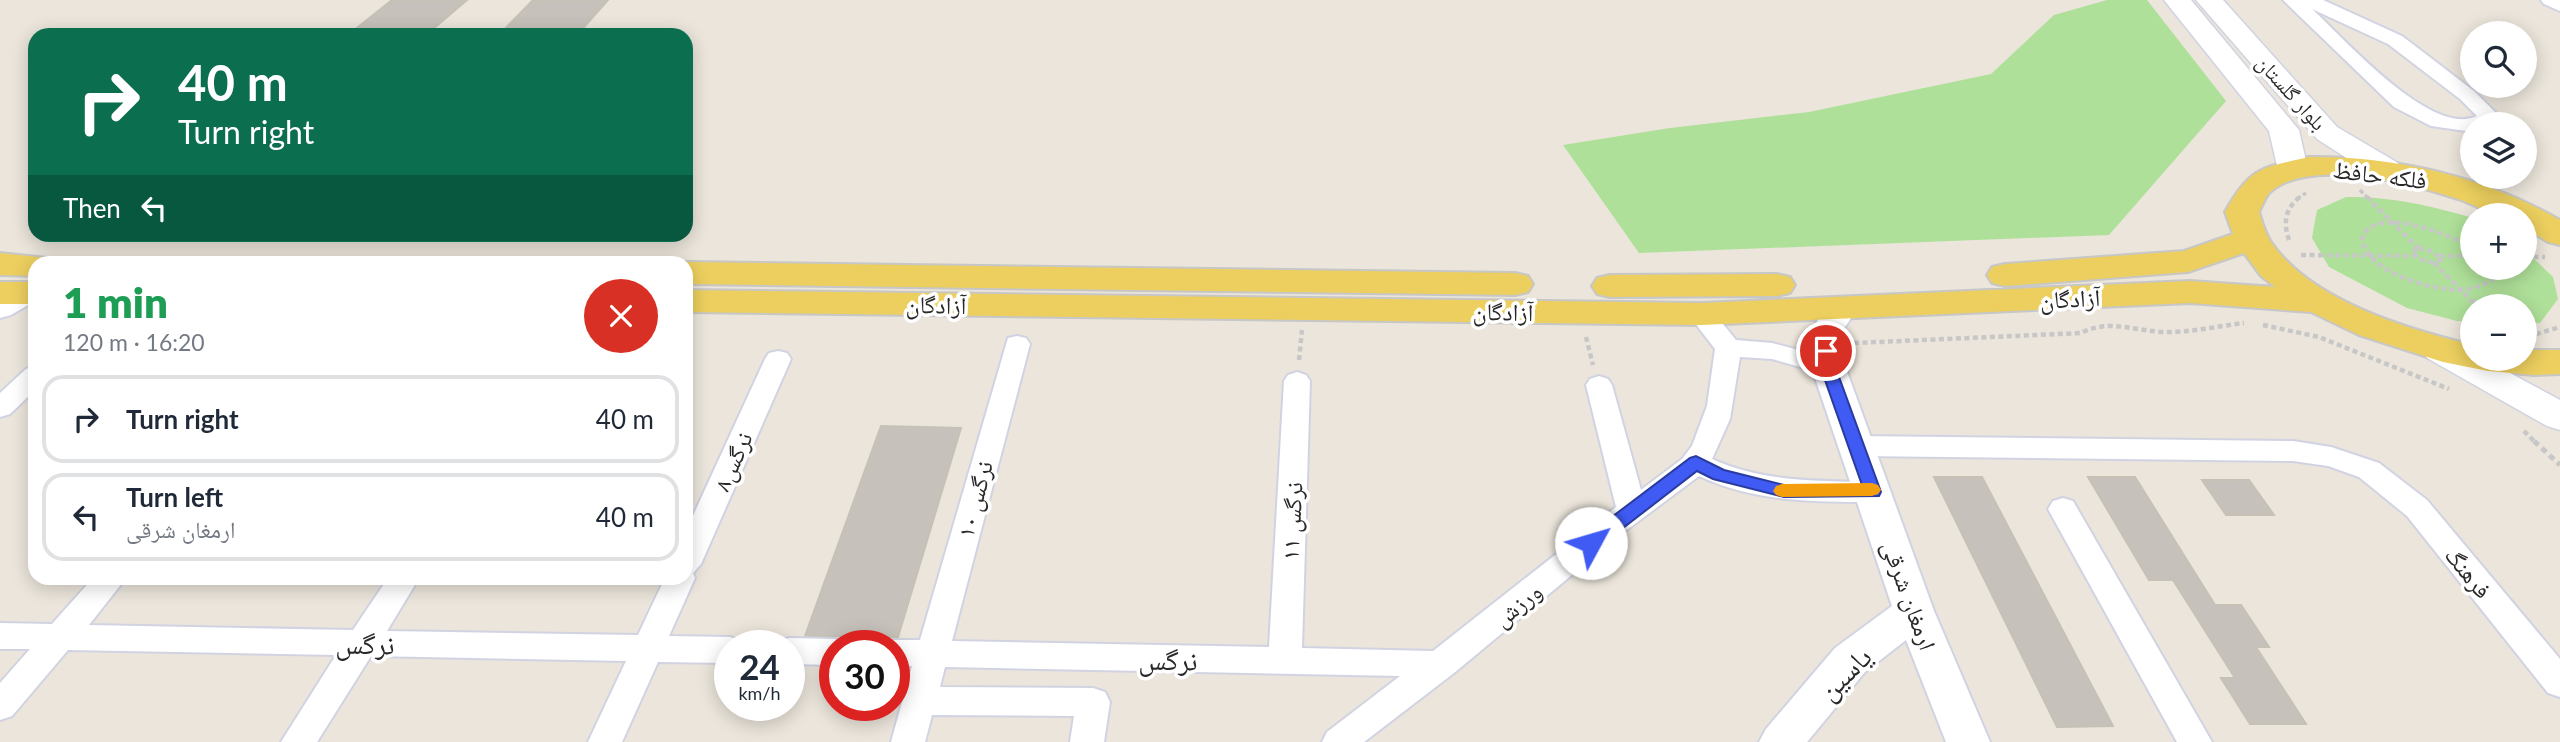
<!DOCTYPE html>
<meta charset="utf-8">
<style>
:root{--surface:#fff;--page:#f2f2f3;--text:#1f2937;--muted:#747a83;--line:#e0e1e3}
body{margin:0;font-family:Lato,"Noto Naskh Arabic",sans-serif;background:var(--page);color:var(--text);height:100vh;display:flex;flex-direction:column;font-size:26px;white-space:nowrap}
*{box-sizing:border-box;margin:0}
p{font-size:23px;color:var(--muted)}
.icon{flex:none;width:38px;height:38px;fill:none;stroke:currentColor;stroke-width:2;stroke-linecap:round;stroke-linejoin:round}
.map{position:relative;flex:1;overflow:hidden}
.details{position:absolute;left:28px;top:256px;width:665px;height:329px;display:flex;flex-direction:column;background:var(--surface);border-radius:21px;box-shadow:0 4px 18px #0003}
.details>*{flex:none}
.banner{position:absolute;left:28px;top:28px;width:665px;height:214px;border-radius:21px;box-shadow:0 4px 18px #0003;background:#0b6e4f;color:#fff;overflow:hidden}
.buttons{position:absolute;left:2460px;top:21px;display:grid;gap:14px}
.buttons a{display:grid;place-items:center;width:77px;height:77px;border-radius:50%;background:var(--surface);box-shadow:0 4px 18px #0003;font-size:35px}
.speed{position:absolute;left:714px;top:630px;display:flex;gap:14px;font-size:35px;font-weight:700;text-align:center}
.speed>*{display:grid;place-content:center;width:91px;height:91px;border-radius:50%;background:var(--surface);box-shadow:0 4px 18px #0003;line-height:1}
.speed small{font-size:18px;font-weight:400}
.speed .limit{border:10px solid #d22;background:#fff;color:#111}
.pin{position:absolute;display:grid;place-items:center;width:60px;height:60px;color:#fff;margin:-30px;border:4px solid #fff;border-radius:50%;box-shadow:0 2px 7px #0007}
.me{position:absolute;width:77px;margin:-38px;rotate:51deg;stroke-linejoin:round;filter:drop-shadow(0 0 5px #0008)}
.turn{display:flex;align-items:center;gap:24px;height:147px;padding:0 35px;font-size:32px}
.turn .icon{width:91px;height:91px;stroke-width:2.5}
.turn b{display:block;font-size:49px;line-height:60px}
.then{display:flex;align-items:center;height:66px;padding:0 35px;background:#0003;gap:14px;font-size:26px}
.round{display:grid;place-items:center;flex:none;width:74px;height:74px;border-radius:37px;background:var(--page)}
.overview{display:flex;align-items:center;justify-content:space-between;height:119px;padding:0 35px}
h1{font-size:42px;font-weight:800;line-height:52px;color:#1e9e55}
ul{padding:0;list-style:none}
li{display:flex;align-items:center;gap:21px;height:88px;margin:0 14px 10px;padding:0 21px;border:4px solid var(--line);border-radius:21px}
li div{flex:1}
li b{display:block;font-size:26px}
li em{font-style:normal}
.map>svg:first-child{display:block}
.green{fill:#afe099}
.building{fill:#c6c2bb;stroke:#c6c1b5;stroke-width:2}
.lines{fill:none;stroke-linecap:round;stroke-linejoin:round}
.minor-casing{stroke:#d1d3e2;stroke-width:4}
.tertiary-casing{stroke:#d1d3e2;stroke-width:4}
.secondary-casing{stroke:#d1d3e2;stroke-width:3}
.primary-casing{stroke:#c7c7c7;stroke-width:4}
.path-far2{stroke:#c7c7c7;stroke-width:3.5;stroke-dasharray:4.5 2.5;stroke-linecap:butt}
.path-far1{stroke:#c7c7c7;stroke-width:4.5;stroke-dasharray:5 3.5;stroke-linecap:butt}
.path{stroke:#c7c7c7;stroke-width:5;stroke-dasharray:6 4.5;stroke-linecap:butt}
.minor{fill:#fff;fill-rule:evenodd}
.tertiary{fill:#fff;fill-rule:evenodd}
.secondary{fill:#fff;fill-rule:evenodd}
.primary{fill:#eccf5f;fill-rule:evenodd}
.route{fill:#3f5bf4;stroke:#293b9f;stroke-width:2}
.slow{fill:#f59e0b}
.labels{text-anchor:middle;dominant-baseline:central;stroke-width:7;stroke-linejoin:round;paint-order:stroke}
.far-street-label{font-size:21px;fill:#292929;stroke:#fff}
.street-label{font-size:24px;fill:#292929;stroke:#fff}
.near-street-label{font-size:28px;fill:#292929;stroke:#fff}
</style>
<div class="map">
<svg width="2560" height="742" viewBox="0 0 2560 742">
<rect width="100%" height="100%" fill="#ebe5db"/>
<!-- green -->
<path class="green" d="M 2107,0 L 2147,0 L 2226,101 L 2109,235 L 1639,253 L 1563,145 L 1670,128 L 1809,112 L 1991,74 L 2054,15 Z
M 2346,197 C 2394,197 2427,205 2473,218 L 2473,268 L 2525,268 L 2525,250 L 2553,277 L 2558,299 L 2540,323 L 2525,323 L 2525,306 L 2473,306 L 2473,321 L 2457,321 L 2407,308 L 2329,267 L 2312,238 L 2317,210 Z"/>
<!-- building -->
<path class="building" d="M 392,0 L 467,0 L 426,35 L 348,35 Z
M 533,0 L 608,0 L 577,35 L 499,35 Z
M 881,426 L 961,428 L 898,637 L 805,636 Z
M 1934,477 L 1982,477 L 2113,726 L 2057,727 Z
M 2088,477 L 2135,477 L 2215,605 L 2241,605 L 2269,647 L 2256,647 L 2306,724 L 2250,724 L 2221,678 L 2235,678 L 2173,580 L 2149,580 Z
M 2202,480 L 2249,480 L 2274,515 L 2226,515 Z"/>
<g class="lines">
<defs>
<path id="minor" d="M 2283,0 L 2323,0 L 2402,36 L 2474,91 L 2501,118 L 2494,124 L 2473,124 L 2473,132 L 2431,126 L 2394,107 ZM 2312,9 L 2388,44 L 2460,99 L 2477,116 C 2431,138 2344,38 2312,9 Z
M 2541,0 L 2560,0 L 2560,11 L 2544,4 Z
M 1701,306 L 1710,308 L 1736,340 L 1772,343 L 1837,360 L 1841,366 L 1837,372 L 1828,375 L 1772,359 L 1740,357 L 1730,419 L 1712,459 C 1763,482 1818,481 1873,482 L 1883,485 L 1887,492 L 1883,499 L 1873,502 C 1814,502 1754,502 1699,476 L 1620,535 L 1454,673 L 1364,742 L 1322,742 L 1327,732 L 1400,676 L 945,667 L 940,687 L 1093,688 L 1105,692 L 1110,702 L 1104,742 L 1070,742 L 1074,716 L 932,715 L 925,742 L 891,742 L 912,666 L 894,666 L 894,646 L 882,646 L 894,640 L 920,640 L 1008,338 L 1017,336 L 1026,338 L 1030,344 L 952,641 L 1269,647 L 1284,381 L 1288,375 L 1297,372 L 1306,375 L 1310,381 L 1302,648 L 1433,651 L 1616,507 L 1586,385 L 1590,379 L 1599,376 L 1608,379 L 1612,385 L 1641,490 L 1682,459 L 1692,446 L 1707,406 L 1715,349 L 1688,314 L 1692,308 Z
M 778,351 L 787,353 L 791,359 L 701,564 L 693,573 L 695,578 L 669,636 L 730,637 L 741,641 L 744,646 L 730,646 L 730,663 L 658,662 L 622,742 L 588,742 L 626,661 L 371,656 L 317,742 L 281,742 L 336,655 L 68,650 L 12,716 L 0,720 L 0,683 L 30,649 L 0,649 L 0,623 L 52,624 L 93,578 L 126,578 L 89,625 L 353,630 L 388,578 L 419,578 L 387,631 L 638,635 L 665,578 L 686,578 L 686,531 L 765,359 L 769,353 Z
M 35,366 L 35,390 L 10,414 L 0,417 L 0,393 L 26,369 Z
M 1857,436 L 2293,441 L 2331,447 L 2379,463 L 2427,500 L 2560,659 L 2560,697 L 2548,693 L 2407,516 L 2359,477 L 2328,466 L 2293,461 L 1857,456 L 1847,453 L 1843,446 L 1847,439 Z
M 2063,498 L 2073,501 L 2212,742 L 2177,742 L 2048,509 L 2053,501 Z
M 789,638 L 835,639 L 848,646 L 835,646 L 835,665 L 789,664 L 789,646 L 776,646 L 778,642 Z"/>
<path id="tertiary" d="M 26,283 L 35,286 L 35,301 L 11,315 L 0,318 L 0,295 Z
M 1841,299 L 1852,302 L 1857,309 L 1840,335 L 1845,366 L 1934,611 L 1990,742 L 1946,742 L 1906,640 L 1865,672 L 1807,742 L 1759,742 L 1766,729 L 1835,648 L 1892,606 L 1811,366 L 1808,335 L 1830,302 Z"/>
<path id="secondary" d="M 2164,0 L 2191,0 L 2294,124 L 2299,130 L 2308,170 L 2304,177 L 2293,179 L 2282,177 L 2278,170 L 2269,131 Z
M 2196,0 L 2223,0 L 2337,127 L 2398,163 L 2402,170 L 2398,177 L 2387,179 L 2376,177 L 2317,139 Z
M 2440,338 L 2473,353 L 2473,359 L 2484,359 L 2560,400 L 2560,430 L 2547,426 L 2427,358 L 2422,350 L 2427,342 Z"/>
<path id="primary" d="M 2309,157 C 2396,156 2485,177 2560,220 L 2560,245 L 2548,242 L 2525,228 L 2525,215 C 2517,215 2506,217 2498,215 C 2485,212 2471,203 2458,199 C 2413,184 2308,156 2269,193 C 2265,198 2262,206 2259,212 C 2262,222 2265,233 2271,242 C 2311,301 2407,329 2473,345 L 2473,359 L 2525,359 L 2525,350 L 2560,350 L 2560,374 L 2534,375 L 2488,371 L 2443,362 L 2359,335 L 2311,312 L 2190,303 L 1701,325 L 686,312 L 686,290 L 1701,303 L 2190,281 L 2275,287 L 2261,276 L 2244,253 L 2188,272 L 2005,286 L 1992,283 L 1987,275 L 1992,267 L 2005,264 L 2184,251 L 2233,234 L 2225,212 C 2250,167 2261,168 2309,157 Z
M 0,253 L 47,258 L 51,262 L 35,262 L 35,276 L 0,275 Z
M 685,262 L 686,262 L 1515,273 L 1528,276 L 1533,284 L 1528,292 L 1515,295 L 686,284 Z
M 1777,274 L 1790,277 L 1795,285 L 1790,293 L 1777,296 L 1610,297 L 1597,294 L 1592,286 L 1597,278 L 1610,275 Z
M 0,282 L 35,282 L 35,304 L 0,304 Z"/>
</defs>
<!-- minor casing -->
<use href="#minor" class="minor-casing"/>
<!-- tertiary casing -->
<use href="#tertiary" class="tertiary-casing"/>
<!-- secondary casing -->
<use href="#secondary" class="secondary-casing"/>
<!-- primary casing -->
<use href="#primary" class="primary-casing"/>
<!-- path-far2 -->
<path class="path-far2" d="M 2360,190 L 2369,199
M 2297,199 L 2306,193"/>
<!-- path-far1 -->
<path class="path-far1" d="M 2367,197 L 2418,248
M 2289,240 C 2283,222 2285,209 2300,197
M 2419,248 L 2434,252 L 2441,260 C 2430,265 2420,260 2412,252 Z
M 2473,248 C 2451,236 2374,202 2362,239 C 2367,273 2432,290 2460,290 C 2472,289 2482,286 2492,280 L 2491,268
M 2301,255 L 2414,256
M 2440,256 L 2473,256
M 2525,257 L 2545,257
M 2434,263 L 2477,306
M 2263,325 L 2319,337 L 2449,389
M 2536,334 L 2560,327
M 1586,337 L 1593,365
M 1854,343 L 2081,333 C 2110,318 2137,332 2167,332 C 2193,332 2219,326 2244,323
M 1299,360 L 1302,330
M 2524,431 L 2536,443"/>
<!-- path -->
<path class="path" d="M 2534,441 L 2560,465"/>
<!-- minor -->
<use href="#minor" class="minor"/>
<!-- tertiary -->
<use href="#tertiary" class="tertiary"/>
<!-- secondary -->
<use href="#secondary" class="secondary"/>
<!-- primary -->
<use href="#primary" class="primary"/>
</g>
<!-- route -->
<path class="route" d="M 1826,345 L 1834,351 L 1835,366 L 1881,492 L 1879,496 L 1784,497 L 1713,479 L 1697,471 L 1597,548 L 1584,548 L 1581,543 L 1584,538 L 1690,458 L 1696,456 L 1724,470 L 1784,485 L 1862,485 L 1820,366 L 1818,351 Z"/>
<!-- slow -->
<path class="slow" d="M 1872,483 L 1878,485 L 1881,490 L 1878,494 L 1872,496 L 1782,497 L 1776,495 L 1773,491 L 1776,486 L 1782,484 Z"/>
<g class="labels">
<!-- far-street labels -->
<g class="far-street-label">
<text transform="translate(2292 92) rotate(48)">بلوار گلستان</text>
</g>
<!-- street labels -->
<g class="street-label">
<text transform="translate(2380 174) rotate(7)">فلکه حافظ</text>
<text transform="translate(2070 298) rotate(-3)">آزادگان</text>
<text transform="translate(936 304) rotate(1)">آزادگان</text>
<text transform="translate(1503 311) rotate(1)">آزادگان</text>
<text transform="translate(732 461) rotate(-66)">نرگس۸</text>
<text transform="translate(974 499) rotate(-75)">نرگس ۱۰</text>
<text transform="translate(1291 521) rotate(-87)">نرگس ۱۱</text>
<text transform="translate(2469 572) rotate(51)">فرهنگ</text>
<text transform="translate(1910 595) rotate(70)">ارمغان شرقی</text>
<text transform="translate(1517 604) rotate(-39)">ورزش</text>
</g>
<!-- near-street labels -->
<g class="near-street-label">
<text transform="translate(365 643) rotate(1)">نرگس</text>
<text transform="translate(1168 659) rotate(1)">نرگس</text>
<text transform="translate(1844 673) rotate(-45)">یاسین</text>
</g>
</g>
</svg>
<div class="buttons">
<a><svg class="icon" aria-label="search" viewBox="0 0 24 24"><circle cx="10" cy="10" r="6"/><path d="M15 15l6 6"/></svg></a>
<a><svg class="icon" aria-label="layers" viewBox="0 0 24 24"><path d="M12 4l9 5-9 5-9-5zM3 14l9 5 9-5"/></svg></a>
<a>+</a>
<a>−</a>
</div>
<div class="speed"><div>24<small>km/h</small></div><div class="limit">30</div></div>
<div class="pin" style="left:1826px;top:351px;background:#d93025"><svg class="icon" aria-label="arrive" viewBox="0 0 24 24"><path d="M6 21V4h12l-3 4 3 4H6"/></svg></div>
<svg class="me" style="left:1591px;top:543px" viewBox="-20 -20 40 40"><circle r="19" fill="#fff"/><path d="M0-13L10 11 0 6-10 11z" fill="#3f5bf4"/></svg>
<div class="banner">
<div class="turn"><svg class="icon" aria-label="right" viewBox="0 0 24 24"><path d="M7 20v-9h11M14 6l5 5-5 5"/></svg><div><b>40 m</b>Turn right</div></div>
<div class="then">Then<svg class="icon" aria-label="left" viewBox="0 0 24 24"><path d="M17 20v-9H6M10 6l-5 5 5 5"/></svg></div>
</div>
<section class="details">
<div class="overview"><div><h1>1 min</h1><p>120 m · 16:20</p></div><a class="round" style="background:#d93025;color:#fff"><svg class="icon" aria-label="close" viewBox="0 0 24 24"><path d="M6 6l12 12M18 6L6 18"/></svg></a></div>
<ul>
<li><svg class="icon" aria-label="right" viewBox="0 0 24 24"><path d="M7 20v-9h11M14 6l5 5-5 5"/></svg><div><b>Turn right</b></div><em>40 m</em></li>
<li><svg class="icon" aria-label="left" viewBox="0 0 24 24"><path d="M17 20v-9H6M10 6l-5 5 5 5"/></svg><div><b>Turn left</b><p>ارمغان شرقی</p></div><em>40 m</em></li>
</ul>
</section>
</div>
